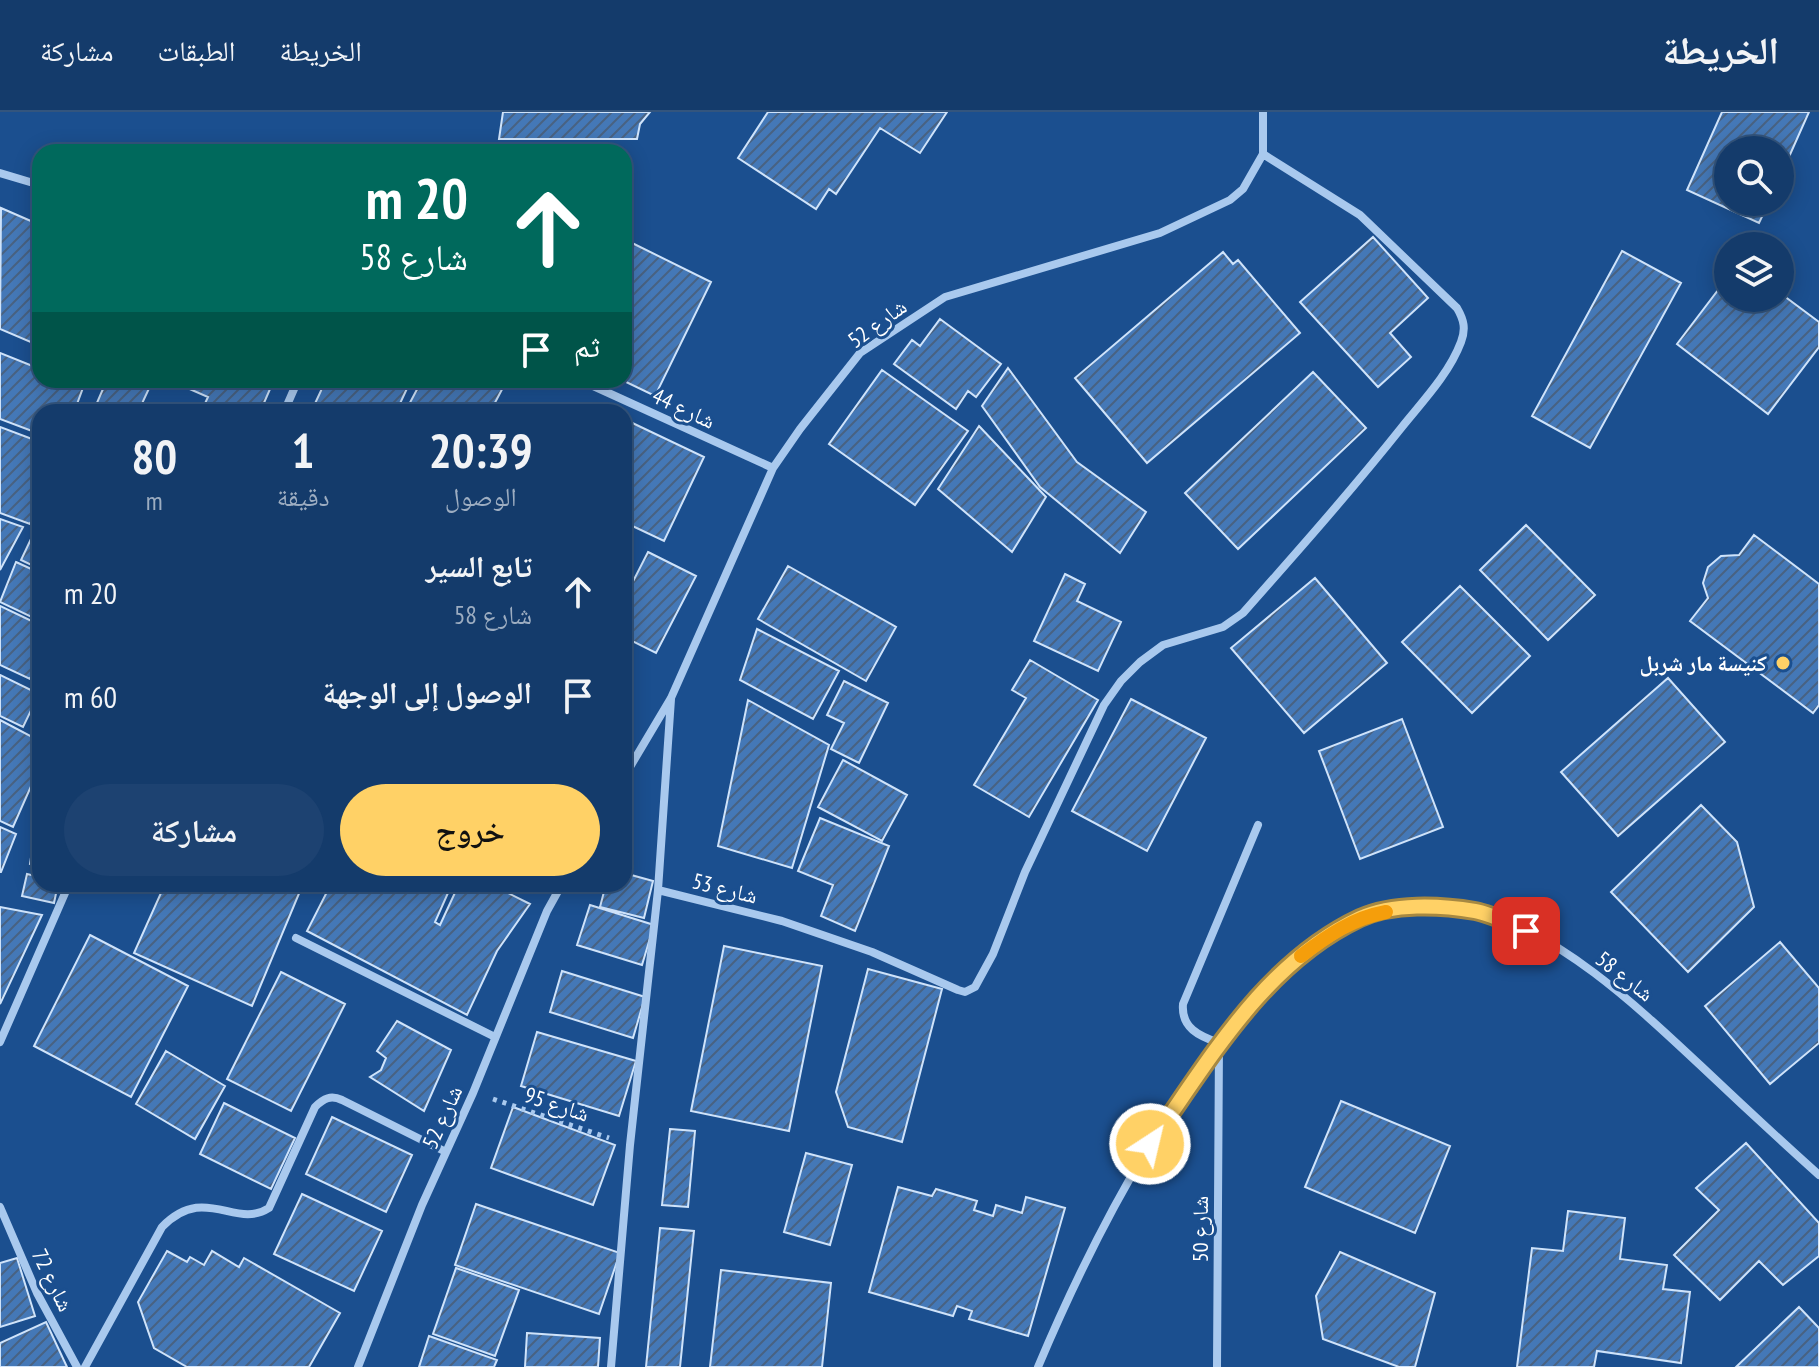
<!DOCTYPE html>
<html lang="ar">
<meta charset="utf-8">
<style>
:root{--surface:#143b6b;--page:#1d4271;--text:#f1f3f6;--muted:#9dadc1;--line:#33557e;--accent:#ffd166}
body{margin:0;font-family:"PT Sans Narrow","Noto Naskh Arabic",sans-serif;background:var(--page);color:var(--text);direction:rtl;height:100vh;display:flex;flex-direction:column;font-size:30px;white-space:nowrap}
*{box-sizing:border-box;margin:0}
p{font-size:26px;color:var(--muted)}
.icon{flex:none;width:44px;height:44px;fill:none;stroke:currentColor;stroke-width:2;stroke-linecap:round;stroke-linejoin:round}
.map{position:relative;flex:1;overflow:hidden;direction:ltr}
.details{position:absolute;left:32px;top:292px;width:600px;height:488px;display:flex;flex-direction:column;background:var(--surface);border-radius:24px;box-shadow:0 4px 20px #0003,0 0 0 2px var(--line);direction:rtl}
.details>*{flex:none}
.guide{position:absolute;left:32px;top:32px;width:600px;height:244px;border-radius:24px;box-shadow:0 4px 20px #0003,0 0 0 2px var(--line);direction:rtl;background:#00695c;color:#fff;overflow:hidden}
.buttons{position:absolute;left:1714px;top:24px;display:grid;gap:16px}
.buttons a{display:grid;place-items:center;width:80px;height:80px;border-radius:50%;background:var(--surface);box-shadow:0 4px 20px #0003,0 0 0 2px var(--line);font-size:40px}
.pin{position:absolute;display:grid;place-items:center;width:68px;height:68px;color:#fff;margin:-34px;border-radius:16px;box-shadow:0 4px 12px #0006}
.me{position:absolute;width:88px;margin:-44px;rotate:35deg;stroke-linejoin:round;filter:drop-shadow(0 0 6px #0008)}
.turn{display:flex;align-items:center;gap:28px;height:168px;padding:0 32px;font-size:36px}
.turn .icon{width:104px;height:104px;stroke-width:2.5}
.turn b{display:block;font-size:56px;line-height:68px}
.then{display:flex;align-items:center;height:76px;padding:0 32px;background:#0003;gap:16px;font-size:30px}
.eta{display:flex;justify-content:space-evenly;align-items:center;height:136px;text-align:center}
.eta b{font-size:48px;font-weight:600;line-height:56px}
.primary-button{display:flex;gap:16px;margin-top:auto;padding:16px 32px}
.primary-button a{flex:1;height:92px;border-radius:48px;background:var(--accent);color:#111;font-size:32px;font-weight:600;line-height:92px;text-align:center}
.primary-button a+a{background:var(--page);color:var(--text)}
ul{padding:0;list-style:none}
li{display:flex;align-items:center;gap:24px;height:104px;padding:0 32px}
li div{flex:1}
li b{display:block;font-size:30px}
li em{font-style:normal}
header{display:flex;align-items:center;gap:48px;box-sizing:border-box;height:112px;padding:0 40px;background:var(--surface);border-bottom:2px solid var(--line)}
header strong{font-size:38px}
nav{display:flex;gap:44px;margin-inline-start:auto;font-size:28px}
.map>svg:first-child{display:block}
.building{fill:url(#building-hatch);stroke:#cfe3fa;stroke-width:2}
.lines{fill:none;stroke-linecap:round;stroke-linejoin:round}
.path{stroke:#a9c9ee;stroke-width:5;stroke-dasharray:4 6;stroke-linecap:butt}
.minor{stroke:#a9c9ee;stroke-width:8}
.route-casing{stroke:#a68842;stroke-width:20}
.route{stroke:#ffd166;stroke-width:14}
.slow{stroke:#f59e0b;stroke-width:14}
.poi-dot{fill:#ffd166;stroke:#1b4f8f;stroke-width:3}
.labels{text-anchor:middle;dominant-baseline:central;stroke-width:6;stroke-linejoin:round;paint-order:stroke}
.street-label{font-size:22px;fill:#fff;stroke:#1b4f8f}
.poi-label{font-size:22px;font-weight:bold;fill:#fff;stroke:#1b4f8f;text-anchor:end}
</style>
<header>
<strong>الخريطة</strong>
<nav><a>الخريطة</a><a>الطبقات</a><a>مشاركة</a></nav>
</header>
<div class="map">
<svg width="1819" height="1255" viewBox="0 0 1819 1255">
<defs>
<pattern id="building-hatch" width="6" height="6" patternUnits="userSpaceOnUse" patternTransform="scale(2)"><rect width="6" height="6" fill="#4478b7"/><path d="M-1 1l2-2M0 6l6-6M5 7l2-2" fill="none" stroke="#486282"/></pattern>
</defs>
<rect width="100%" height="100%" fill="#1b4f8f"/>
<!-- building -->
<path class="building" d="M 503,0 L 650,0 L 640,12 L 637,27 L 499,27 Z
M 768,0 L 947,0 L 920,41 L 880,16 L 836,82 L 829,77 L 816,97 L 738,46 Z
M 1722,0 L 1809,0 L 1780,65 L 1780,38 L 1728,38 L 1728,90 L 1769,90 L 1759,111 L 1687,78 Z
M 1,96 L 40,113 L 40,234 L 0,217 Z
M 1373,125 L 1428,186 L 1390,221 L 1411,245 L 1378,275 L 1300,190 Z
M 624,127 L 711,170 L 655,284 L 622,268 L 624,268 Z
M 1622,139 L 1681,171 L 1590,336 L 1532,304 Z
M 1223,140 L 1233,152 L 1238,148 L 1300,221 L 1147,351 L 1075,266 Z
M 1728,165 L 1728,186 L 1780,186 L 1780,181 L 1819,210 L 1819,235 L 1768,302 L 1677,232 Z
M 940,207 L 1001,252 L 976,285 L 968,279 L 956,297 L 894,252 L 912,228 L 920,234 Z
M 0,241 L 40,257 L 40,268 L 70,268 L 84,273 L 74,300 L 40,300 L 40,322 L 0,307 Z
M 1008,256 L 1077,350 L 1146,400 L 1120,441 L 1040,375 L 982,294 Z
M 882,258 L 968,319 L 915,393 L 829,332 Z
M 1313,260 L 1366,316 L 1238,437 L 1185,381 Z
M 102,268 L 153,268 L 138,300 L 93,300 L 106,270 Z
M 169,268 L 274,268 L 260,300 L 201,300 L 208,285 Z
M 326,268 L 411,268 L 396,300 L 311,300 Z
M 422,268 L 507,268 L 490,300 L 405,300 Z
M 624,307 L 704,345 L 664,429 L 624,410 Z
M 979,314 L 1046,385 L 1012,440 L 938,377 Z
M 0,315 L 40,330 L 40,386 L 30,412 L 0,401 Z
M 0,407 L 23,415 L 0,458 Z
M 40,408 L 40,457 L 21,448 Z
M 1526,413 L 1595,483 L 1548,528 L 1480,458 Z
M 1754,423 L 1819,472 L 1819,593 L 1813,601 L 1690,509 L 1708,486 L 1703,471 L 1708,455 L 1721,444 L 1739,443 Z
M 648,440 L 696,464 L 656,541 L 624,525 L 624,487 Z
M 16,450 L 40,461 L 40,509 L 0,490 Z
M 788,454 L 896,515 L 866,569 L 758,507 Z
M 1065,462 L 1085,472 L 1077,489 L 1121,510 L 1098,559 L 1034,529 Z
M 1315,466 L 1387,551 L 1304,621 L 1231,536 Z
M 1460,474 L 1530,544 L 1472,601 L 1402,530 Z
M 0,494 L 40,513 L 40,545 L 30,567 L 0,553 Z
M 757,517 L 839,559 L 813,607 L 740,568 Z
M 1030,548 L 1098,588 L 1029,705 L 974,673 L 1026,586 L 1012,578 Z
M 0,563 L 39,582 L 23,615 L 0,604 Z
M 1668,566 L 1725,630 L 1618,724 L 1561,660 Z
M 844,569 L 888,591 L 859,651 L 831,637 L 844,611 L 827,603 Z
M 1131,587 L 1206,626 L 1147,739 L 1072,699 Z
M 748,588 L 829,633 L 792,756 L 718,734 Z
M 1402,607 L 1443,715 L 1360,747 L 1319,639 Z
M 0,608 L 40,629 L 40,654 L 13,715 L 0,709 Z
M 843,648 L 907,683 L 882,729 L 818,695 Z
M 1701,693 L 1737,730 L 1754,795 L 1688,860 L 1611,780 Z
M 820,706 L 889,734 L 855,819 L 821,804 L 833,773 L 798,759 Z
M 0,715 L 16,722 L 1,760 L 0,760 Z
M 35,719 L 40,720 L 40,754 L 30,752 Z
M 624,761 L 653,769 L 644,806 L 600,795 L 606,772 L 624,772 Z
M 27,762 L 40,765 L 40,772 L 58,772 L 54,791 L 22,784 Z
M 165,772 L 303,772 L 252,894 L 134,841 Z
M 331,772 L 452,772 L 435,810 L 440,813 L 459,772 L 490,772 L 530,792 L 497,839 L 467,903 L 307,819 Z
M 590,793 L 654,813 L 642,853 L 577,833 Z
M 0,795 L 42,803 L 0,892 Z
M 90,823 L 188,874 L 131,985 L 34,934 Z
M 1780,830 L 1819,876 L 1819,931 L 1770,972 L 1705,894 Z
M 724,834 L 822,854 L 789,1019 L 691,999 Z
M 868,857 L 942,877 L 902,1030 L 848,1015 L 836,980 Z
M 562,859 L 645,885 L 633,926 L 550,900 Z
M 281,860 L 345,892 L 291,999 L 227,967 Z
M 397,909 L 451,938 L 424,999 L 370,965 L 381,958 L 386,946 L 377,939 Z
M 537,920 L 636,949 L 619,1004 L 521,974 Z
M 166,939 L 225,974 L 195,1027 L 136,992 Z
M 1341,989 L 1450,1034 L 1415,1121 L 1305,1075 Z
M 224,991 L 295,1026 L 271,1077 L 200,1042 Z
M 513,995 L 615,1033 L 593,1093 L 491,1056 Z
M 332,1005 L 412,1043 L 386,1100 L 306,1062 Z
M 670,1017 L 695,1019 L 688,1095 L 662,1093 Z
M 1746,1031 L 1819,1111 L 1819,1144 L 1783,1173 L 1759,1149 L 1720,1188 L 1674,1143 L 1719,1098 L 1696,1076 Z
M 806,1041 L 852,1053 L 830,1133 L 784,1120 Z
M 898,1075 L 932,1084 L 936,1077 L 977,1089 L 974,1098 L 993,1104 L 996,1093 L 1022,1101 L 1026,1085 L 1065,1096 L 1028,1224 L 969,1207 L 972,1199 L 957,1194 L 953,1204 L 869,1180 Z
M 302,1082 L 382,1119 L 354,1179 L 274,1142 Z
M 476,1092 L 620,1141 L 599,1202 L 455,1153 Z
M 1568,1099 L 1625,1106 L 1620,1147 L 1667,1153 L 1663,1177 L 1690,1180 L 1681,1251 L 1597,1239 L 1594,1255 L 1517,1255 L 1532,1136 L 1563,1139 Z
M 660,1116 L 694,1119 L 680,1255 L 646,1255 Z
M 167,1139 L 187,1150 L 190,1145 L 204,1153 L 212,1139 L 239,1155 L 244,1146 L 340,1201 L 309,1255 L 187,1255 L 154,1236 L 138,1190 Z
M 1340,1140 L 1435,1181 L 1415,1255 L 1399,1255 L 1323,1227 L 1316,1184 Z
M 17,1146 L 35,1204 L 0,1215 L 0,1151 Z
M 456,1156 L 519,1178 L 495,1244 L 433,1222 Z
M 721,1158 L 831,1171 L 822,1255 L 710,1255 Z
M 1799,1195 L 1819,1216 L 1819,1255 L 1736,1255 Z
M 46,1210 L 67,1255 L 0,1255 L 0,1231 Z
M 527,1221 L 600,1226 L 598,1255 L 525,1255 Z
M 429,1224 L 497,1248 L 494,1255 L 419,1255 Z"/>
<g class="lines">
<!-- path -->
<path class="path" d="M 493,987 L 609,1026"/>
<!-- minor -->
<path class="minor" d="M 0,61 L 40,73
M 580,268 L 773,356
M 284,300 L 298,268
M 624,665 L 671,586 L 773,356 L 800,317 L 860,241 L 945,185 L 1160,121 L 1230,88 L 1243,77 L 1263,42 L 1263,0
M 658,778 L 782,809 L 872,840 L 958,878 L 965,880 L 975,875 L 993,842 L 1025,760 L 1104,593 L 1121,569 L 1140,550 L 1163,533 L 1223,515 L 1243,501 C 1297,440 1351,379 1402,315 C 1422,290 1449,262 1461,230 C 1466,217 1464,208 1457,196 L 1360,103 L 1263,42
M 296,826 L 495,925
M 0,930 L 69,772
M 1219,931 C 1199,924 1181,916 1183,892 L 1258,713
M 0,1095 L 37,1181 L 77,1255
M 85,1255 L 162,1115 C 205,1071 235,1118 269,1096 L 315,995 C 324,986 331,983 342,988 L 446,1040
M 358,1255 L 422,1093 L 473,981 L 547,799 L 562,772
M 611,1255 L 630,1033 L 658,778 L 671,587
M 1038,1255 C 1070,1179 1106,1105 1149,1034 C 1162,1012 1180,991 1194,970 C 1238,905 1287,842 1359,806 C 1388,792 1448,792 1478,799 C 1560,821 1639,896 1700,953 C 1739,990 1779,1027 1819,1063
M 1217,1255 L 1219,932"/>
</g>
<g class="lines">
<defs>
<path id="route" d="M 1150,1032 C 1209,949 1264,851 1360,806 C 1393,791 1440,793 1475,799 C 1492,802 1510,812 1526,819"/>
</defs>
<!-- route casing -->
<use href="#route" class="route-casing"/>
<!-- route -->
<use href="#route" class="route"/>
<!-- slow -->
<path class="slow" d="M 1301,844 C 1327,824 1353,806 1386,800"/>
</g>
<!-- markers -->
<circle class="poi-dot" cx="1783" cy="551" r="8"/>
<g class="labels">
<!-- street labels -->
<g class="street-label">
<text transform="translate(877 211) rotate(-36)">شارع 52</text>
<text transform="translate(684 296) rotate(25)">شارع 44</text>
<text transform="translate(725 776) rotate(14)">شارع 53</text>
<text transform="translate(1625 864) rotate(38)">شارع 58</text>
<text transform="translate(557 992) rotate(18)">شارع 95</text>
<text transform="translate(442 1005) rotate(-66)">شارع 52</text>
<text transform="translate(1200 1117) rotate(-90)">شارع 50</text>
<text transform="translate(53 1168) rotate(64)">شارع 72</text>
</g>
<!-- poi labels -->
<g class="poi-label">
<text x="1767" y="551">كنيسة مار شربل</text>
</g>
</g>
</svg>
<div class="buttons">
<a><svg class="icon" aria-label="search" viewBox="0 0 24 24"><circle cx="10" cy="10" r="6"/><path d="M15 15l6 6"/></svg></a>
<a><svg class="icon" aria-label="layers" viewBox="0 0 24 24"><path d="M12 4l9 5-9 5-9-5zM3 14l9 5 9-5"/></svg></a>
</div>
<div class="pin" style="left:1526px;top:819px;background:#d93025"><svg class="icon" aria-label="arrive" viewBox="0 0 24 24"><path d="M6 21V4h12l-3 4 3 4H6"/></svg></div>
<svg class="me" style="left:1150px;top:1032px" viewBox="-20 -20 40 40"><circle r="17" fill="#ffd166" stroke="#fff" stroke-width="3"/><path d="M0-11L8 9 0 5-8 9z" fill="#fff"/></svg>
<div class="guide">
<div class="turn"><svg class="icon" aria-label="ahead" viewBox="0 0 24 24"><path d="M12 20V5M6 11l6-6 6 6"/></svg><div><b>20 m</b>شارع 58</div></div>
<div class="then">ثم<svg class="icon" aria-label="arrive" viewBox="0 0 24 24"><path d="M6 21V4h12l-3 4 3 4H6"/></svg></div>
</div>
<section class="details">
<div class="eta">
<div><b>20:39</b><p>الوصول</p></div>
<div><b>1</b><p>دقيقة</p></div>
<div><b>80</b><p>m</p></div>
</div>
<ul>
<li><svg class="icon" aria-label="ahead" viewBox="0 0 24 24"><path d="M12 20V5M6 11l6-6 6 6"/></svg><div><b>تابع السير</b><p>شارع 58</p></div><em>20 m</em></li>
<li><svg class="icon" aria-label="arrive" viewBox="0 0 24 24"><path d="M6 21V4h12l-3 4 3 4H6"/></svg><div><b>الوصول إلى الوجهة</b></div><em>60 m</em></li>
</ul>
<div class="primary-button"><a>خروج</a><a>مشاركة</a></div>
</section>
</div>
